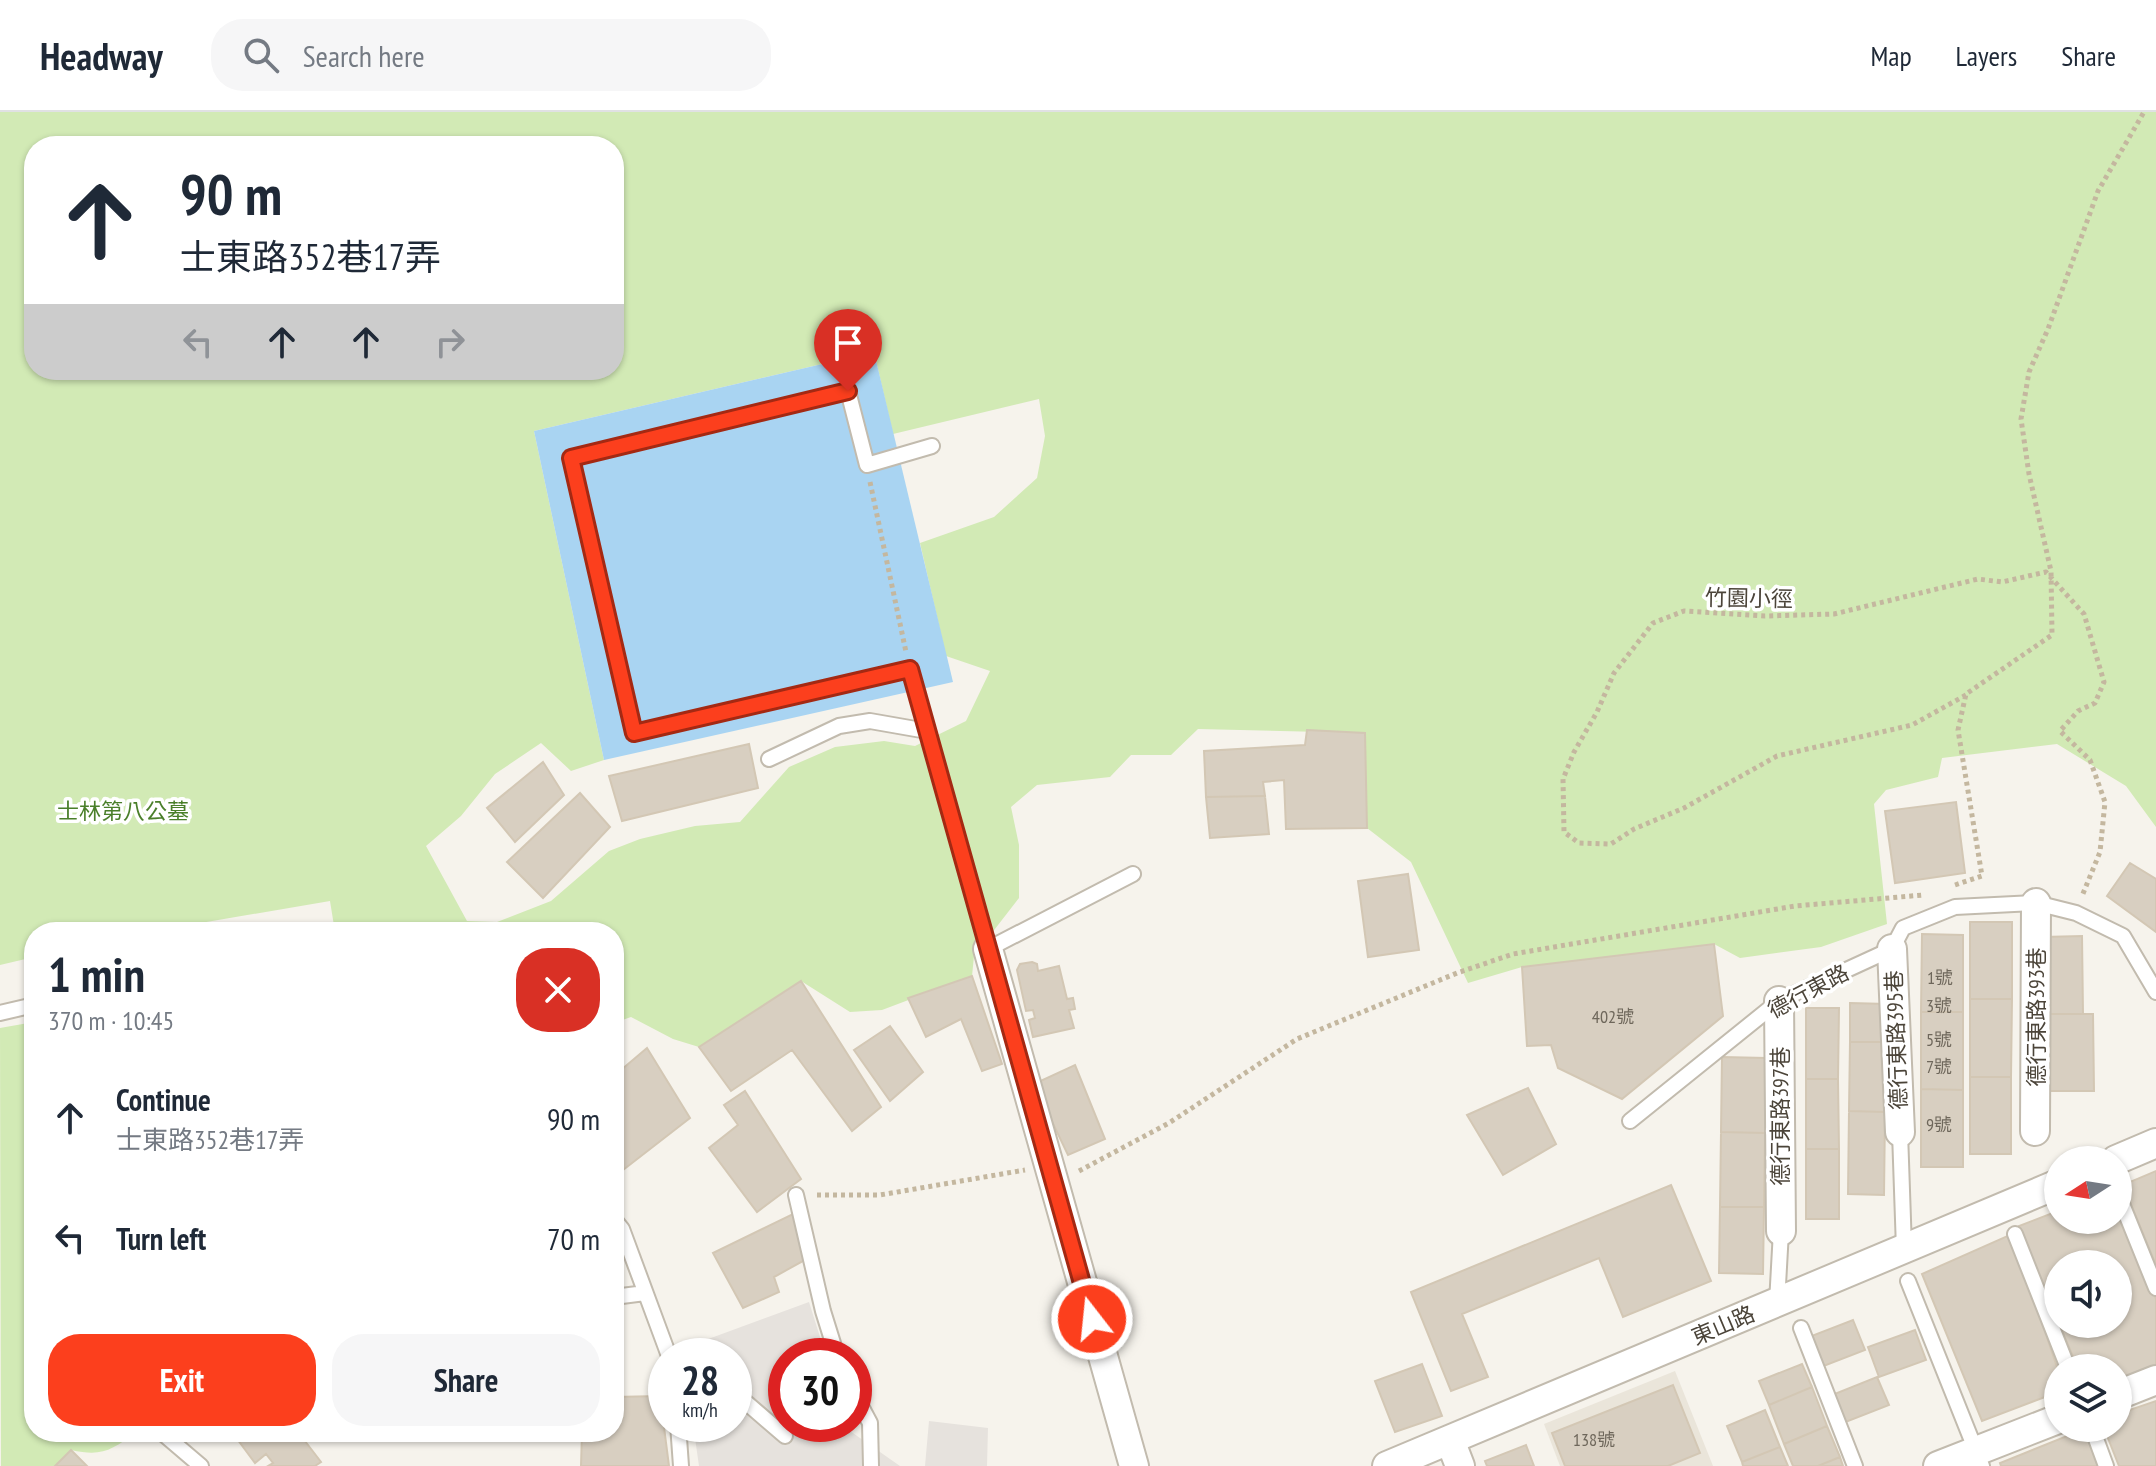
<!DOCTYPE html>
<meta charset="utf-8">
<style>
:root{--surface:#fff;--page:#f6f6f7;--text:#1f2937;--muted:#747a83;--line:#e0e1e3;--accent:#fc3f1d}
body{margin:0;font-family:"PT Sans Narrow","Noto Sans TC",sans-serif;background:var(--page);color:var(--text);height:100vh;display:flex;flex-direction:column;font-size:30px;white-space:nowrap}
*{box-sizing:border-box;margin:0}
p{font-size:26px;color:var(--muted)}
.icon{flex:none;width:44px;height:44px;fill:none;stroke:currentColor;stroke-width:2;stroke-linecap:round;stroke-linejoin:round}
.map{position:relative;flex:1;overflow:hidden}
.drawer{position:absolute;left:24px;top:810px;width:600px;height:520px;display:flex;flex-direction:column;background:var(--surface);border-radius:32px;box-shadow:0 2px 6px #0004}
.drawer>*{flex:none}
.banner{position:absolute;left:24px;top:24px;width:600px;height:244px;border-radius:32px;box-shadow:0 2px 6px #0004;background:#fff;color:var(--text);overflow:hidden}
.needle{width:52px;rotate:258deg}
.controls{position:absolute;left:2044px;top:1034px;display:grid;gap:16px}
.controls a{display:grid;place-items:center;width:88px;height:88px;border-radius:50%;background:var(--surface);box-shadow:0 2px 6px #0004;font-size:40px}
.speed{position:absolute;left:648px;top:1226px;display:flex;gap:16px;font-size:40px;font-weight:700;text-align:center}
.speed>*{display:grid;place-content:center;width:104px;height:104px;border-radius:50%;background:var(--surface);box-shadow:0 2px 6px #0004;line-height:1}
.speed small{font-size:20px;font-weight:400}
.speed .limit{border:12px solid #d22;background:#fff;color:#111}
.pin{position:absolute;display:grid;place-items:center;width:68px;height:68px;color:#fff;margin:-82px -34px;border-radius:50% 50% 50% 0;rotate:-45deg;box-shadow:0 0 8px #0007}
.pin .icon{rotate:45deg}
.me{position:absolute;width:88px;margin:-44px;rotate:344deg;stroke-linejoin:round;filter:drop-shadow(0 0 6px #0008)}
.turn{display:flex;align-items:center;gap:28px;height:168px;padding:0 24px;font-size:36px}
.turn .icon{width:104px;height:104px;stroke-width:2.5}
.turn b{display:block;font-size:56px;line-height:68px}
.lanes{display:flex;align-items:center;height:76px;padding:0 24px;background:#0003;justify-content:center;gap:40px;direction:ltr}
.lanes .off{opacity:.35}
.round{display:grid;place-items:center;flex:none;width:84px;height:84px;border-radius:32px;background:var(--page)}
.summary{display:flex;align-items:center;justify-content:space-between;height:136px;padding:0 24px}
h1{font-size:48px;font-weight:800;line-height:60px}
.primary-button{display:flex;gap:16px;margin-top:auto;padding:16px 24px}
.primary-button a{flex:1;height:92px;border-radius:32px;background:var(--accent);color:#fff;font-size:32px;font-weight:800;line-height:92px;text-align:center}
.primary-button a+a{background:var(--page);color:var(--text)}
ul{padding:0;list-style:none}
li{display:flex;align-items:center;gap:24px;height:120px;padding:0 24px}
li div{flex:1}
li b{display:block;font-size:30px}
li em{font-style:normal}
header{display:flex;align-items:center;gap:48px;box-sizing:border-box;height:112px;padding:0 40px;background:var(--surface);border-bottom:2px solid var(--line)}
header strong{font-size:38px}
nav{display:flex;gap:44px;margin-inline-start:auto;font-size:28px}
.search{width:560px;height:72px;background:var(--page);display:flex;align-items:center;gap:20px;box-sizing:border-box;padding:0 28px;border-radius:32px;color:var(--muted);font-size:30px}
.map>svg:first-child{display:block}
.residential{fill:#eae5da}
.industrial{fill:#e6e2dd}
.green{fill:#d2eab5;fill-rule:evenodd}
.water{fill:#a9d4f2}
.building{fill:#d8cfc1;stroke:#d3c7b4;stroke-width:2}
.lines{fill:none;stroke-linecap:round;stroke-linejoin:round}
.lane-casing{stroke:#c2bbae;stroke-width:18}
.street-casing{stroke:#c2bbae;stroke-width:32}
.path{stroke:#c4b79f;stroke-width:5;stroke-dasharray:4 4;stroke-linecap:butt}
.lane{stroke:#fff;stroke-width:14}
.street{stroke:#fff;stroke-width:28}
.route-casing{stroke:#a42913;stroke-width:20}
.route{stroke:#fc3f1d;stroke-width:14}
.labels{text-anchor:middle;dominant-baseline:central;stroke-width:7;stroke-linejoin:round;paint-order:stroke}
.number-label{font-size:18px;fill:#6e675b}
.street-label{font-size:22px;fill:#4b4439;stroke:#fff}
.park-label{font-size:22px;fill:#4a7f2a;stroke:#fff}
</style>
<header>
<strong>Headway</strong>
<div class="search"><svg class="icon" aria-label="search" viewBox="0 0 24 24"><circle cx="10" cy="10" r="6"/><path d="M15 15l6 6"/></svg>Search here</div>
<nav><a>Map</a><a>Layers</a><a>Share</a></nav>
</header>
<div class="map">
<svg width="2156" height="1354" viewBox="0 0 2156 1354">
<rect width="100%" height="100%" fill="#f6f3ec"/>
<!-- residential -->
<path class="residential" d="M 1675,1259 L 1713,1354 L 1560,1354 L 1544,1312 Z"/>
<!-- industrial -->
<path class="industrial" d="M 809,1190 L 826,1244 L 786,1244 L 786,1312 L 848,1312 L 850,1319 L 900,1354 L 699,1354 L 693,1312 L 734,1312 L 734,1244 L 682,1244 L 681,1237 Z
M 929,1309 L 988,1316 L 987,1354 L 925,1354 Z"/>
<!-- green -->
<path class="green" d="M 0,0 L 2156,0 L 2156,715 L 2126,674 L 2057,632 L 1942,646 L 1938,665 L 1886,678 L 1874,692 L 1887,812 L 1821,835 L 1740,846 L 1714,832 L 1522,855 L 1468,871 L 1411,750 L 1367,716 L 1364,621 L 1198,617 L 1171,643 L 1131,643 L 1110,665 L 1037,673 L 1011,695 L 1019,733 L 1019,786 L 974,844 L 972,864 L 882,898 L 850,900 L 801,869 L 699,935 L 673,927 L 631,905 L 614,911 L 614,820 L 335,820 L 330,789 L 148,820 L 34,820 L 34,845 L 0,853 ZM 34,34 L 614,34 L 614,258 L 34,258 ZM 874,240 L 893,322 L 1039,287 L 1045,324 L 1037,366 L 994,405 L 920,431 L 946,544 L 990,559 L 966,609 L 915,634 L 884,629 L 835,635 L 789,655 L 740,710 L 695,714 L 640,727 L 609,739 L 551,789 L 497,810 L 467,809 L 426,734 L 461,704 L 495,662 L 541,631 L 571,659 L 604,648 L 534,319 Z
M 34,910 L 34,1320 L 137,1320 C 111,1338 103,1345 71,1338 L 55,1354 L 1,1354 L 0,916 Z"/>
<!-- water -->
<path class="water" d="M 874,240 L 953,570 L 604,648 L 534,319 Z"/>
<!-- building -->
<path class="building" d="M 1307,618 L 1365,621 L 1367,716 L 1286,717 L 1284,668 L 1263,670 L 1265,684 L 1206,685 L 1204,639 L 1305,633 Z
M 749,632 L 758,676 L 622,709 L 609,664 Z
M 543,650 L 564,683 L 515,730 L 487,696 Z
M 580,681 L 610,715 L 543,786 L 507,750 Z
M 1265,684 L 1269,722 L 1210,726 L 1206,685 Z
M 1956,690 L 1965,761 L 1895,771 L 1885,699 Z
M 2130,751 L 2156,767 L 2156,820 L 2107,784 Z
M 1408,762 L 1419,838 L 1368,845 L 1358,769 Z
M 1970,810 L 2012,810 L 2012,887 L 1970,887 Z
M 1922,822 L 1963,823 L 1963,900 L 1921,900 Z
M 2082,824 L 2083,902 L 2044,902 L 2043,825 Z
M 1714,832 L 1723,904 L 1622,987 L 1558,956 L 1551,933 L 1527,934 L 1522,855 Z
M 1032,850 L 1037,852 L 1038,859 L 1059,854 L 1067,887 L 1073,886 L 1075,897 L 1069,898 L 1074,916 L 1033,925 L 1029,908 L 1035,906 L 1033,898 L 1026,899 L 1017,858 L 1020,852 Z
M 972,864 L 1002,952 L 982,959 L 961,907 L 926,925 L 908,886 Z
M 801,869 L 881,995 L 852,1019 L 792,938 L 731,979 L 699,935 Z
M 1970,887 L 2012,887 L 2011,965 L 1970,965 Z
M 1850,891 L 1887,892 L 1886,930 L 1850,930 Z
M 1806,896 L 1839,896 L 1838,967 L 1806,967 Z
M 1921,900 L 1963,900 L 1963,978 L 1921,977 Z
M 2044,902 L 2093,902 L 2094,979 L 2044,979 Z
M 890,914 L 923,960 L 890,989 L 854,938 Z
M 1850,930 L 1886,930 L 1885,1000 L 1849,999 Z
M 647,936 L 690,1006 L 614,1065 L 614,964 Z
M 1722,945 L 1766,946 L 1765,1021 L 1721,1020 Z
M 1075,953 L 1105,1027 L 1068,1043 L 1034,972 Z
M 1970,965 L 2011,965 L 2011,1042 L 1970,1042 Z
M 1806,967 L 1838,967 L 1839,1037 L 1806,1037 Z
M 1528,976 L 1556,1032 L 1503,1063 L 1467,1003 Z
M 1921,977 L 1963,978 L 1963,1055 L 1921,1055 Z
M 745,979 L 801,1067 L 757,1100 L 709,1036 L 738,1013 L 724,993 Z
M 1849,999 L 1885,1000 L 1884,1083 L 1848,1082 Z
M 1721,1020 L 1765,1021 L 1764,1095 L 1720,1095 Z
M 1806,1037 L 1839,1037 L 1839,1107 L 1806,1107 Z
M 2156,1059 L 2156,1153 L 2123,1073 Z
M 1671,1073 L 1711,1169 L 1623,1205 L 1599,1146 L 1462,1202 L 1488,1265 L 1451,1279 L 1411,1180 Z
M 2118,1091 L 2156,1187 L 2156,1255 L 2118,1270 L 2118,1256 L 2078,1256 L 2059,1212 L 2118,1212 L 2118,1152 L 2058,1152 L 2058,1209 L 2019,1114 L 2058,1099 L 2058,1108 L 2118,1108 Z
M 1720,1095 L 1764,1095 L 1763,1162 L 1719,1161 Z
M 793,1102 L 812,1144 L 774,1165 L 779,1180 L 743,1196 L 713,1141 Z
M 2012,1122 L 2058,1258 L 2058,1280 L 1982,1309 L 1922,1162 Z
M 1853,1208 L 1865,1238 L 1821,1255 L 1809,1225 Z
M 1915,1218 L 1926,1248 L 1879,1265 L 1868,1235 Z
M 1422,1252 L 1442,1304 L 1395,1320 L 1375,1269 Z
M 1802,1252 L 1812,1275 L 1769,1293 L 1759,1269 Z
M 1877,1265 L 1889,1293 L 1843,1311 L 1832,1283 Z
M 1673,1273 L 1700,1341 L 1668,1354 L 1565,1354 L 1552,1321 Z
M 1812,1275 L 1827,1314 L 1784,1332 L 1769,1293 Z
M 660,1284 L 669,1354 L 581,1354 L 582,1320 L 614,1320 L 614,1285 Z
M 2156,1289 L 2156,1354 L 2119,1354 L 2104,1316 L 2118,1316 L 2118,1302 Z
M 1765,1298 L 1780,1335 L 1742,1350 L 1727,1314 Z
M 1827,1314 L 1840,1345 L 1818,1354 L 1793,1354 L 1784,1332 Z
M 2087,1316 L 2101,1354 L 2001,1354 L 2000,1351 Z
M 232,1320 L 298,1320 L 321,1350 L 315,1354 L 268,1354 L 273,1351 L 266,1342 L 255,1351 Z
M 1526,1333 L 1534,1354 L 1487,1354 L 1485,1349 Z
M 1780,1335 L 1788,1354 L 1743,1354 L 1742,1350 Z
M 71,1338 L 87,1354 L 55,1354 Z
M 1840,1345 L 1843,1354 L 1818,1354 Z"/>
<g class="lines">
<defs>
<path id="lane" d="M 932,334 L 867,353 L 848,279 L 571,346 L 634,621 L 910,557 L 988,837 L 1133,762
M 769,647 L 839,614 L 870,609 L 927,619
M 0,901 L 34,893
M 1630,1009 L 1779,889 L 1892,837 L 1903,816 L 1955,795 L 2036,791 L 2076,801 L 2123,824 L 2156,880
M 1900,1020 L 1904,1137
M 2118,1082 L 2156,1176
M 796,1083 L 823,1199 L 837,1244
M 614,1107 L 622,1117 L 669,1244
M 2015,1122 L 2068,1256
M 1908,1169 L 1982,1354
M 614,1185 L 645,1181
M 1777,1191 L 1781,1119
M 1801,1216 L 1855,1354
M 734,1280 L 785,1324
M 854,1281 L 870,1311 L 871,1354
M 678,1312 L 681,1354
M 2092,1316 L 2106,1354
M 161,1320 L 201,1354"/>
<path id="street" d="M 988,837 L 1134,1354
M 1892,837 L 1900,1020
M 1779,889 L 1781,1119
M 2035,1019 L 2036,791
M 2116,1048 L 2156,1031
M 2118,1283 L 2156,1268
M 1450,1328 L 1460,1354
M 1387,1354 L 2058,1072
M 1938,1354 L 2058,1307"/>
</defs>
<!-- lane casing -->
<use href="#lane" class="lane-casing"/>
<!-- street casing -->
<use href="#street" class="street-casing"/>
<!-- path -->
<path class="path" d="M 870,370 L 906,540
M 1966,583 L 1912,613 L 1777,644 L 1684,696 L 1634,717 L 1611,732 L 1579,731 L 1564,720 L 1563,667 L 1574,640 L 1597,600 L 1614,561 L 1653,511 L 1684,499 L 1765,504 L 1834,502 L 1978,467 L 2002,470 L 2046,460 L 2084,502 L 2104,570 L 2095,591 L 2078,599 L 2060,619 L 2090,648 L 2105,690 L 2100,740 L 2082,784
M 1955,773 L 1982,764 L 1958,618 L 1966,582 L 2052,523 L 2051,459 L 2029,362 L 2021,307 L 2029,260 L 2048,217 L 2098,79 L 2144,0
M 1079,1059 L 1169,1011 L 1297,927 L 1457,861 L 1513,842 L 1795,794 L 1923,783
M 817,1083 L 880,1083 L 1025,1058"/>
<!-- lane -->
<use href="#lane" class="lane"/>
<!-- street -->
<use href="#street" class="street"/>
</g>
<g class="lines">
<defs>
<path id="route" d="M 848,279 L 571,346 L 634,621 L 910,557 L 1092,1207"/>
</defs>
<!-- route casing -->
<use href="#route" class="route-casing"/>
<!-- route -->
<use href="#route" class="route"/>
</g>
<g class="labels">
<!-- number labels -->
<g class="number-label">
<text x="1940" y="865">1號</text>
<text x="1939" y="893">3號</text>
<text x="1613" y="904">402號</text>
<text x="1939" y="927">5號</text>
<text x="1939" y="954">7號</text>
<text x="1939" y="1012">9號</text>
<text x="1594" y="1327">138號</text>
</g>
<!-- street labels -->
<g class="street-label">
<text transform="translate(1749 486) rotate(1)">竹園小徑</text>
<text transform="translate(1808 879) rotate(-28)">德行東路</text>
<text transform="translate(2036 905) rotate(-90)">德行東路393巷</text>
<text transform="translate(1896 928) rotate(-92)">德行東路395巷</text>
<text transform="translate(1780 1004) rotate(-90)">德行東路397巷</text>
<text transform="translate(1723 1213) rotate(-23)">東山路</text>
</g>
<!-- park labels -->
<g class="park-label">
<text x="123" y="699">士林第八公墓</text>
</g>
</g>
</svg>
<div class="controls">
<a><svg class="needle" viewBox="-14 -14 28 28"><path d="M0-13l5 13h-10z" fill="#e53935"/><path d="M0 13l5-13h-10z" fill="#747a83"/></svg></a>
<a><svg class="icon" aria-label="sound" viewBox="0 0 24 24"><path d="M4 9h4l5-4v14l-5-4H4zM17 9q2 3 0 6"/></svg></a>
<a><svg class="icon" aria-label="layers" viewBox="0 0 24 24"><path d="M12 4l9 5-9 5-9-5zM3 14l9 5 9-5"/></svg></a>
</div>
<div class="speed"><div>28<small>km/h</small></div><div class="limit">30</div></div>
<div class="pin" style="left:848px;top:279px;background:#d93025"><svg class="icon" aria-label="arrive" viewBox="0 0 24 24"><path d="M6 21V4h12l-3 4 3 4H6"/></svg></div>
<svg class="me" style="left:1092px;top:1207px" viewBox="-20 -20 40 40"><circle r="17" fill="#fc3f1d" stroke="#fff" stroke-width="3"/><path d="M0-11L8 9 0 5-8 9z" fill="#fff"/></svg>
<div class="banner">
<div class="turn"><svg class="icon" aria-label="ahead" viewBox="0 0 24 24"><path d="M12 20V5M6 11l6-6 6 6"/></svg><div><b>90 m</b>士東路352巷17弄</div></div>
<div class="lanes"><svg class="icon off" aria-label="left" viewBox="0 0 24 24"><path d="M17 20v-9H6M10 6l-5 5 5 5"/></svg><svg class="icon" aria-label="ahead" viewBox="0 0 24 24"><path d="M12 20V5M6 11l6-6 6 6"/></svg><svg class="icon" aria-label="ahead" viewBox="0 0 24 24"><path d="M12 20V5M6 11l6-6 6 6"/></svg><svg class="icon off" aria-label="right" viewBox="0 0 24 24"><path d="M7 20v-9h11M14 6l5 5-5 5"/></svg></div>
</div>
<section class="drawer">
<div class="summary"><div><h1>1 min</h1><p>370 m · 10:45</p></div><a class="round" style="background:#d93025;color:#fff"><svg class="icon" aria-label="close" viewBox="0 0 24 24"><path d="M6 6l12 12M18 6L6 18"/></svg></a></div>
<ul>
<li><svg class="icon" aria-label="ahead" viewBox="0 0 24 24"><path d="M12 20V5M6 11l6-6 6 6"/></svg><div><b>Continue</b><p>士東路352巷17弄</p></div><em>90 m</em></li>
<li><svg class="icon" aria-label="left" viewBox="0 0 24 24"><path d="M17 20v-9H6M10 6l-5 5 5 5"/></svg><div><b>Turn left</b></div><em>70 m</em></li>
</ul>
<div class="primary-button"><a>Exit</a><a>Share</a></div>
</section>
</div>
